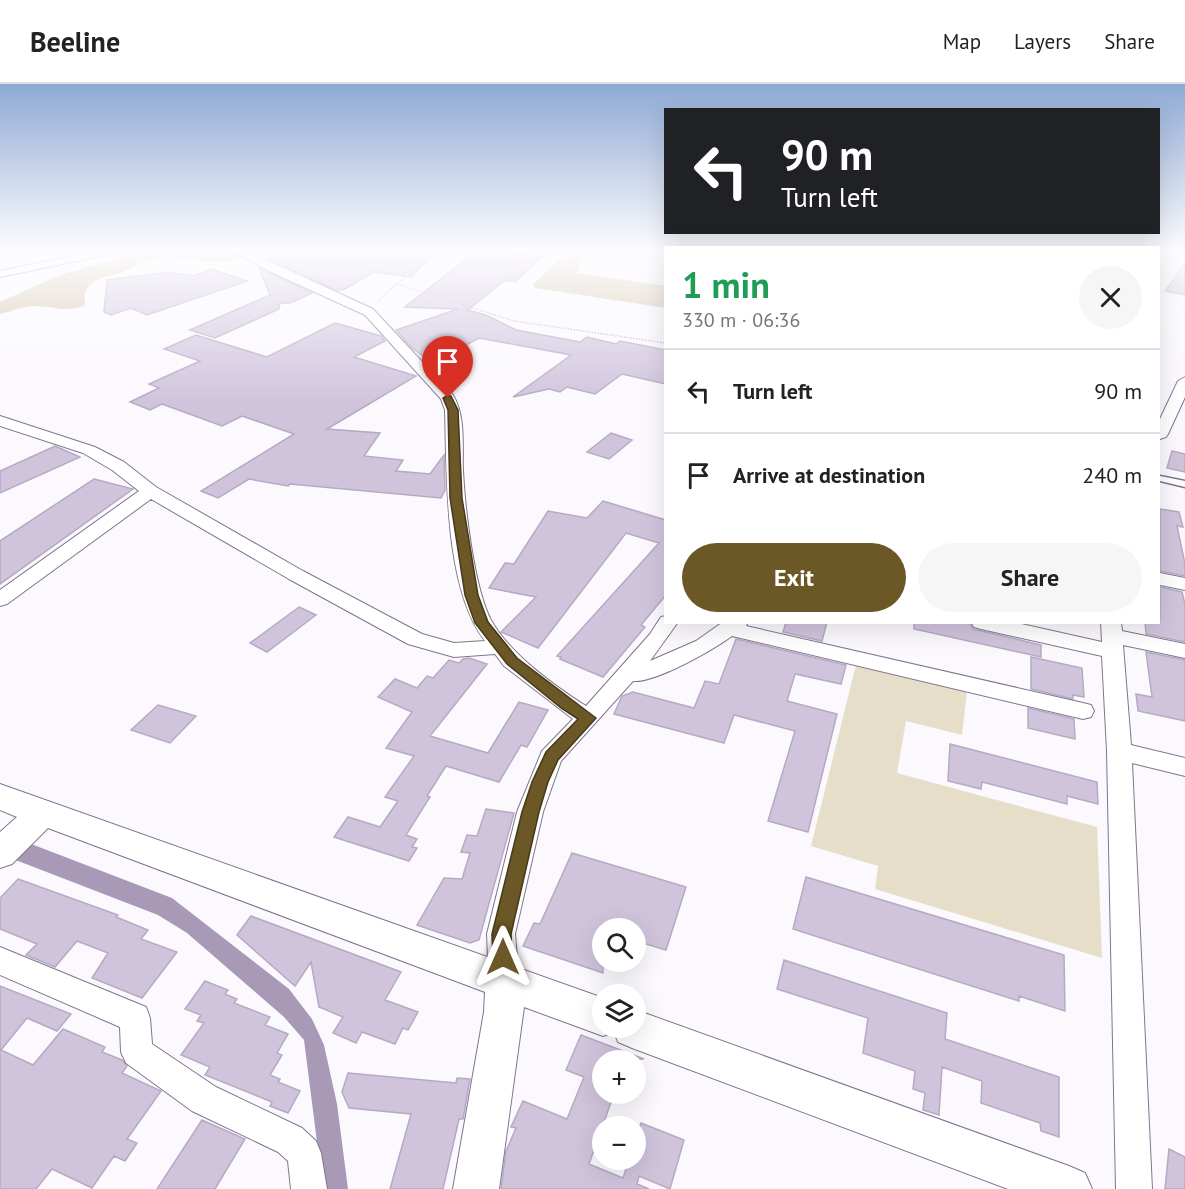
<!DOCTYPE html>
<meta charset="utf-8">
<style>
:root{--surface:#fff;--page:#f6f6f6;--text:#222;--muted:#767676;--line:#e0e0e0;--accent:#6c5726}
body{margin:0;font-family:"PT Sans",sans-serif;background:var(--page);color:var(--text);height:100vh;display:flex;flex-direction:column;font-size:22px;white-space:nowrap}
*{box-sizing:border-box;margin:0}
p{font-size:20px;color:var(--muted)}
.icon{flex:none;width:33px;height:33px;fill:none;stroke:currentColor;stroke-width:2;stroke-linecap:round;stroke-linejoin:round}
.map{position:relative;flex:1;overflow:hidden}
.drawer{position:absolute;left:664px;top:162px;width:496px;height:378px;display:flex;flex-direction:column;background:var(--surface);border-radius:0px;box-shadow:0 6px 24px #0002}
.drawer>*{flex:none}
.banner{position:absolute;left:664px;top:24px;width:496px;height:126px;border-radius:0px;box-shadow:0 6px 24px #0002;background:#202124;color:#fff;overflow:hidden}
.buttons{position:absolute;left:592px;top:834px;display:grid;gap:12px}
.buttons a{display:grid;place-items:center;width:54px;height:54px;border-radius:50%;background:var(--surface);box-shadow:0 6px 24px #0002;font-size:30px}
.pin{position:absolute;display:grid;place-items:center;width:51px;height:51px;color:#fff;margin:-62px -26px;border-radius:50% 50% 50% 0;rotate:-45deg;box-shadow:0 0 6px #0007}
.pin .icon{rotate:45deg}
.me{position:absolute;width:66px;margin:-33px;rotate:0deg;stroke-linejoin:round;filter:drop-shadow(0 0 4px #0008)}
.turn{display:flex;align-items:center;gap:21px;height:126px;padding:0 18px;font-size:27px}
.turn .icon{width:78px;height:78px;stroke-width:2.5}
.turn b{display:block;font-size:42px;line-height:51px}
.round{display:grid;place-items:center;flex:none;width:63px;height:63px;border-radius:32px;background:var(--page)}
.headline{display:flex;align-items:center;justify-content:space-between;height:102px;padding:0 18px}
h1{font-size:36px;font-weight:800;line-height:45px;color:#1e9e55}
.primary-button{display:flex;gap:12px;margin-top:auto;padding:12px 18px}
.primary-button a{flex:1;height:69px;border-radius:36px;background:var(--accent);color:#fff;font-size:24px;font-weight:800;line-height:69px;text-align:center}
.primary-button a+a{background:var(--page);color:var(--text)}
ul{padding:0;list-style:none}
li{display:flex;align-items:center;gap:18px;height:84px;padding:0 18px;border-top:2px solid var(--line)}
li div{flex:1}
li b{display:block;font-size:22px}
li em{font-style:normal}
header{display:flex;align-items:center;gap:36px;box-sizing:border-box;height:84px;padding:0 30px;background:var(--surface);border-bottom:2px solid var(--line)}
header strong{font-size:28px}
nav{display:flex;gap:33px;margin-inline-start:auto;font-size:21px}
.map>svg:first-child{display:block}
.green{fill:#e7dec9}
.forest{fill:#d3c4a6}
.water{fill:#a89ab7}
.building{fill:#d0c4dd;stroke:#b5aac2;stroke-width:1.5}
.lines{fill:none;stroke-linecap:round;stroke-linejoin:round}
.service-casing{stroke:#80758c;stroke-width:3}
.minor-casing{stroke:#80758c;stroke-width:2}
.tertiary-casing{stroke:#80758c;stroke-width:2}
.path{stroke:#bbb8bf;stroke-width:1.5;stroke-dasharray:1.5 1.5;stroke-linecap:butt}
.service{fill:#fff;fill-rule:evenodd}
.minor{fill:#fff;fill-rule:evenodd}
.tertiary{fill:#fff;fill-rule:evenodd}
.route{fill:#6c5726;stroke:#463919;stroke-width:1.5}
</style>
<header>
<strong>Beeline</strong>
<nav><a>Map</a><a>Layers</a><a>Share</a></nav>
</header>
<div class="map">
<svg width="1185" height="1105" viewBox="0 0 1185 1105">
<rect width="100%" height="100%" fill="#fbf9fe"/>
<!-- green -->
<path class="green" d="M 856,581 L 967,608 L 962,651 L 906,637 L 897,689 L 1097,743 L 1102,874 L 875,805 L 878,782 L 811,762 Z"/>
<!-- forest -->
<path class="forest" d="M 131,165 L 227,165 L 242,173 C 216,185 190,172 164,173 C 148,174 139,181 125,187 C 107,194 81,193 85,221 C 68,230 51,221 33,222 C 22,223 11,227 0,230 L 0,218 L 60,191 L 117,175 Z
M 572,165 L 595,165 L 579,181 L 577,189 L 666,202 L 666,224 L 535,204 L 533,200 Z"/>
<!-- water -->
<path class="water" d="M 0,748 L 172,814 L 289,905 L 312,935 L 324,961 L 337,1020 L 348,1105 L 323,1105 L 304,956 L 284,933 L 187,849 L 158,831 L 0,770 Z"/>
<!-- building -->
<path class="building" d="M 273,165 L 438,165 L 411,193 L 374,188 L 343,206 L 336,206 L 270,175 Z
M 479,165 L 543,172 L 515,198 L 505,196 L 468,226 L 488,232 L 516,246 L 580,258 L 587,253 L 616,260 L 620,257 L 666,266 L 666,300 L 622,290 L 595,310 L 567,303 L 560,308 L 549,305 L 513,313 L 571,271 L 479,254 L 449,270 L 453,273 L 437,282 L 412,264 L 396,246 L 458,225 L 405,223 Z
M 1185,180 L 1185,211 L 1165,207 Z
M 259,184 L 312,209 L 290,219 L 280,219 L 279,225 L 215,254 L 190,246 L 270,211 Z
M 211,185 L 247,197 L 147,231 L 131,224 L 111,231 L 104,228 L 107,196 L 169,188 L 193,192 Z
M 335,239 L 381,252 L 385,257 L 354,273 L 416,292 L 327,345 L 380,349 L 364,372 L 403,376 L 396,387 L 430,390 L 444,371 L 445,406 L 441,414 L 290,400 L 288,402 L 249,395 L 218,414 L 201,407 L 294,350 L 242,332 L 222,342 L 162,320 L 150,326 L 130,318 L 159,304 L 149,300 L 200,277 L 164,265 L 196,251 L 267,273 Z
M 611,349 L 632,356 L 609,375 L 587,368 Z
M 55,362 L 80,373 L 0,409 L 0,387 Z
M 1172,367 L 1185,370 L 1185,388 L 1167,384 Z
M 94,395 L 133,405 L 0,500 L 0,457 Z
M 603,417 L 666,436 L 666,511 L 641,541 L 645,543 L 603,593 L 560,575 L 561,573 L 557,572 L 659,459 L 626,449 L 538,564 L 501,548 L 536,513 L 489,504 L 505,479 L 514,480 L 548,427 L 587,434 Z
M 1160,425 L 1179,428 L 1183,443 L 1177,442 L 1185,480 L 1185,492 L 1160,487 Z
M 1160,503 L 1182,508 L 1185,520 L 1185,558 L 1146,550 L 1145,538 L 1160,538 Z
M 299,523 L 316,531 L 267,568 L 250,559 Z
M 786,538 L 827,538 L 822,557 L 783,548 Z
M 914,538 L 969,538 L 973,545 L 1041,561 L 1041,573 L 914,545 Z
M 736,555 L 846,581 L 841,600 L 795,590 L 787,617 L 837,630 L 808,748 L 768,737 L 795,647 L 734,631 L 724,659 L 614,630 L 622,612 L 633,608 L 694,624 L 705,597 L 719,600 Z
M 1146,568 L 1185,576 L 1185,637 L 1138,627 L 1136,610 L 1152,613 Z
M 1031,573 L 1082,584 L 1084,613 L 1073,611 L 1073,615 L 1031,605 Z
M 469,574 L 487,580 L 430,652 L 488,669 L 519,618 L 548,626 L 527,663 L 521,661 L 499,698 L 446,682 L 427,712 L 430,713 L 406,751 L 417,755 L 412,763 L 417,764 L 409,777 L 334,753 L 348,733 L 380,743 L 398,717 L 385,713 L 414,672 L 386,664 L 412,628 L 378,613 L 395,595 L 417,604 L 427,592 L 433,594 L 449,576 L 459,579 L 463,575 Z
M 158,621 L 196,632 L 170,659 L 131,646 Z
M 1028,624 L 1074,635 L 1075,655 L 1028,644 Z
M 950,660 L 1097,698 L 1098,720 L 1067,712 L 1067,720 L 982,698 L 981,705 L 948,697 Z
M 486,725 L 514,729 L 479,856 L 470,859 L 417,841 L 444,794 L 462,795 L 470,769 L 461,768 L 467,751 L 477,752 Z
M 572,769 L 686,803 L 666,866 L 636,857 L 636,844 L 603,844 L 603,889 L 523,862 L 534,839 L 540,840 Z
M 806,793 L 1064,871 L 1065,927 L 1019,912 L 1019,917 L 793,845 Z
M 18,795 L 118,831 L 116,833 L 148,846 L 141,855 L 177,868 L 142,914 L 92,894 L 108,869 L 77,857 L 55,883 L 26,871 L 37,860 L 0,845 L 0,814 Z
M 251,832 L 401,888 L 385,916 L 418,928 L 408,946 L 403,944 L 395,960 L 362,948 L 356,959 L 333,949 L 343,933 L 319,923 L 311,878 L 295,902 L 237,851 Z
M 784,876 L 947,929 L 945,955 L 1059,993 L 1059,1053 L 1041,1047 L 1040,1039 L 981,1019 L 982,997 L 942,983 L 939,1031 L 923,1026 L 925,1009 L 913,1005 L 915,987 L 863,969 L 868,934 L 777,905 Z
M 205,897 L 228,906 L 225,910 L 237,915 L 234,919 L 270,933 L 265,941 L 288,950 L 277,969 L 282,971 L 270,991 L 280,995 L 278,998 L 300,1007 L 288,1029 L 270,1022 L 272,1018 L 205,991 L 210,983 L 181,971 L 204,939 L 197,937 L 201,931 L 185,925 Z
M 0,902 L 71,930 L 57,947 L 27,934 L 1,966 L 33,981 L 63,945 L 105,963 L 102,968 L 122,976 L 127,982 L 122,989 L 161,1007 L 127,1055 L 137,1059 L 125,1077 L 114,1072 L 92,1104 L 52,1085 L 36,1105 L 0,1105 Z
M 581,951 L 644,975 L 603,976 L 603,1010 L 614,1010 L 589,1080 L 623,1094 L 629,1076 L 636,1076 L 636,1053 L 641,1039 L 684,1056 L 670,1105 L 639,1092 L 637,1100 L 649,1105 L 501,1105 L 506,1067 L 516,1044 L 511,1043 L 523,1017 L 567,1035 L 584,993 L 566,986 Z
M 348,989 L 456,999 L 457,994 L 470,995 L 463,1035 L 459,1035 L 443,1105 L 390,1105 L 411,1030 L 349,1024 L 342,1008 Z
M 202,1036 L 245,1055 L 215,1105 L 157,1105 Z
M 1169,1065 L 1185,1073 L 1185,1105 L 1165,1105 Z"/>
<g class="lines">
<defs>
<path id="service" d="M 1160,392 L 1185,397 L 1185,403 L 1160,397 Z"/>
<path id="minor" d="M 106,165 L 110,166 L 110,170 L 0,193 L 0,187 Z
M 230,165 L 243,165 L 373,225 L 453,311 C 466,332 462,363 463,387 C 465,425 474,503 491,536 C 509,569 554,602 586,622 L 650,550 L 661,533 L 666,532 L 666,538 L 678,538 L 650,577 L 696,557 L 723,538 L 748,538 L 746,542 L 1083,619 L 1091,621 L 1094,627 L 1091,633 L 1083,635 L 732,552 C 713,566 655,599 633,597 L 561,677 L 543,728 L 515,850 L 519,896 L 515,906 L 504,910 L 493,906 L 489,896 L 487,850 L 517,728 L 542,667 L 573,635 L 504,582 L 495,570 L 454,573 L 408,560 L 289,495 L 151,415 L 7,520 L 0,522 L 0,506 L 139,407 L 112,386 L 83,369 L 0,342 L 0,332 L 95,363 L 124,378 L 156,403 L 303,487 L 422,550 L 454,559 L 485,557 C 444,504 447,392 445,326 L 441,315 L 365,231 L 269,187 Z
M 1185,293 L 1185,313 L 1168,350 L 1166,353 L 1160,355 L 1160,335 L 1178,297 Z
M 1160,489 L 1185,494 L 1185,506 L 1160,501 Z
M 971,538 L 1013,538 L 1102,558 L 1101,538 L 1121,538 L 1122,547 L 1185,560 L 1185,574 L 1123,561 L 1131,661 L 1185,674 L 1185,692 L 1132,679 L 1152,1105 L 1116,1105 L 1107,667 L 1102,572 L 981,545 L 974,543 Z
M 0,863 L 146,923 L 150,934 L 152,960 L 216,1003 L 302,1044 L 316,1057 L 321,1069 L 327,1105 L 291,1105 L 288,1077 L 278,1068 L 192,1027 L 126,979 L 121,968 L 120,943 L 0,891 Z"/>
<path id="tertiary" d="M 0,700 L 603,914 L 603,944 L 636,944 L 636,926 L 1069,1082 L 1085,1089 L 1092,1105 L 1008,1105 L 632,964 L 618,958 L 614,948 L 603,952 L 524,923 L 499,1105 L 453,1105 L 484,928 L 485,908 L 48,744 L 12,780 L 0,784 L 0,748 L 17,733 L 0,726 Z"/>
</defs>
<!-- service casing -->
<use href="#service" class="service-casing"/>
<!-- minor casing -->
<use href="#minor" class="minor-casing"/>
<!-- tertiary casing -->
<use href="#tertiary" class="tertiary-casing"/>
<!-- path -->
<path class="path" d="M 397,200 L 514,237 L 666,259
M 378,218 L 388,207 L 443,165"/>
<!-- service -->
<use href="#service" class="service"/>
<!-- minor -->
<use href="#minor" class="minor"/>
<!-- tertiary -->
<use href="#tertiary" class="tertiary"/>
</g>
<!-- sky -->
<linearGradient id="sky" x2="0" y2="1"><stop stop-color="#8eaad4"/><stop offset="0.52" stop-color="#fdfcff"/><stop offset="1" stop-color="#fdfcff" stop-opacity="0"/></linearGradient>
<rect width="1185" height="319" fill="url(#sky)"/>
<!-- route -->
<path class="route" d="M 448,311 L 451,312 L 458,326 L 462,414 L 478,511 L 488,538 L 517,574 L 596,634 L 558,676 L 548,698 L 539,728 L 511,850 L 512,873 L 510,879 L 503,882 L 496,879 L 493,873 L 492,850 L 522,728 L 532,698 L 546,668 L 578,635 L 561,624 L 507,580 L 475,539 L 465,511 L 450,414 L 448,326 L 443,314 Z"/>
</svg>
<div class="buttons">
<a><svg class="icon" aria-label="search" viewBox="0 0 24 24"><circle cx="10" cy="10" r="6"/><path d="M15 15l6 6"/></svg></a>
<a><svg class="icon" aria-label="layers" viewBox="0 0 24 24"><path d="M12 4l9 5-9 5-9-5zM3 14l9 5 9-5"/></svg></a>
<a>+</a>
<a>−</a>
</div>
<div class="pin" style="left:448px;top:314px;background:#d93025"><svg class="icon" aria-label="arrive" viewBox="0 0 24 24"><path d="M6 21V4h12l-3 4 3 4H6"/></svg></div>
<svg class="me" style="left:503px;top:873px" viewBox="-20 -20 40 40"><path d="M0-17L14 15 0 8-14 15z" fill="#6c5726" stroke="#fff" stroke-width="4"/></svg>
<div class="banner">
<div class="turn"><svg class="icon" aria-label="left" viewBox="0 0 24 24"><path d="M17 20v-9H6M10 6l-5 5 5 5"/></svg><div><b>90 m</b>Turn left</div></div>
</div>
<section class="drawer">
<div class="headline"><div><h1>1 min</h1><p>330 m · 06:36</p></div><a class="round"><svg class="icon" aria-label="close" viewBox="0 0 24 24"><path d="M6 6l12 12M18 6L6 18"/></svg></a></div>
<ul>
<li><svg class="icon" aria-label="left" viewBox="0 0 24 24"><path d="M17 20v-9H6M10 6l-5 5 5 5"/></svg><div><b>Turn left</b></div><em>90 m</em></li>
<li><svg class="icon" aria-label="arrive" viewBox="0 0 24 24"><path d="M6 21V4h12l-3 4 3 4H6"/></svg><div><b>Arrive at destination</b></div><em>240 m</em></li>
</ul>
<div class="primary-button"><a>Exit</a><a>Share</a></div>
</section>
</div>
